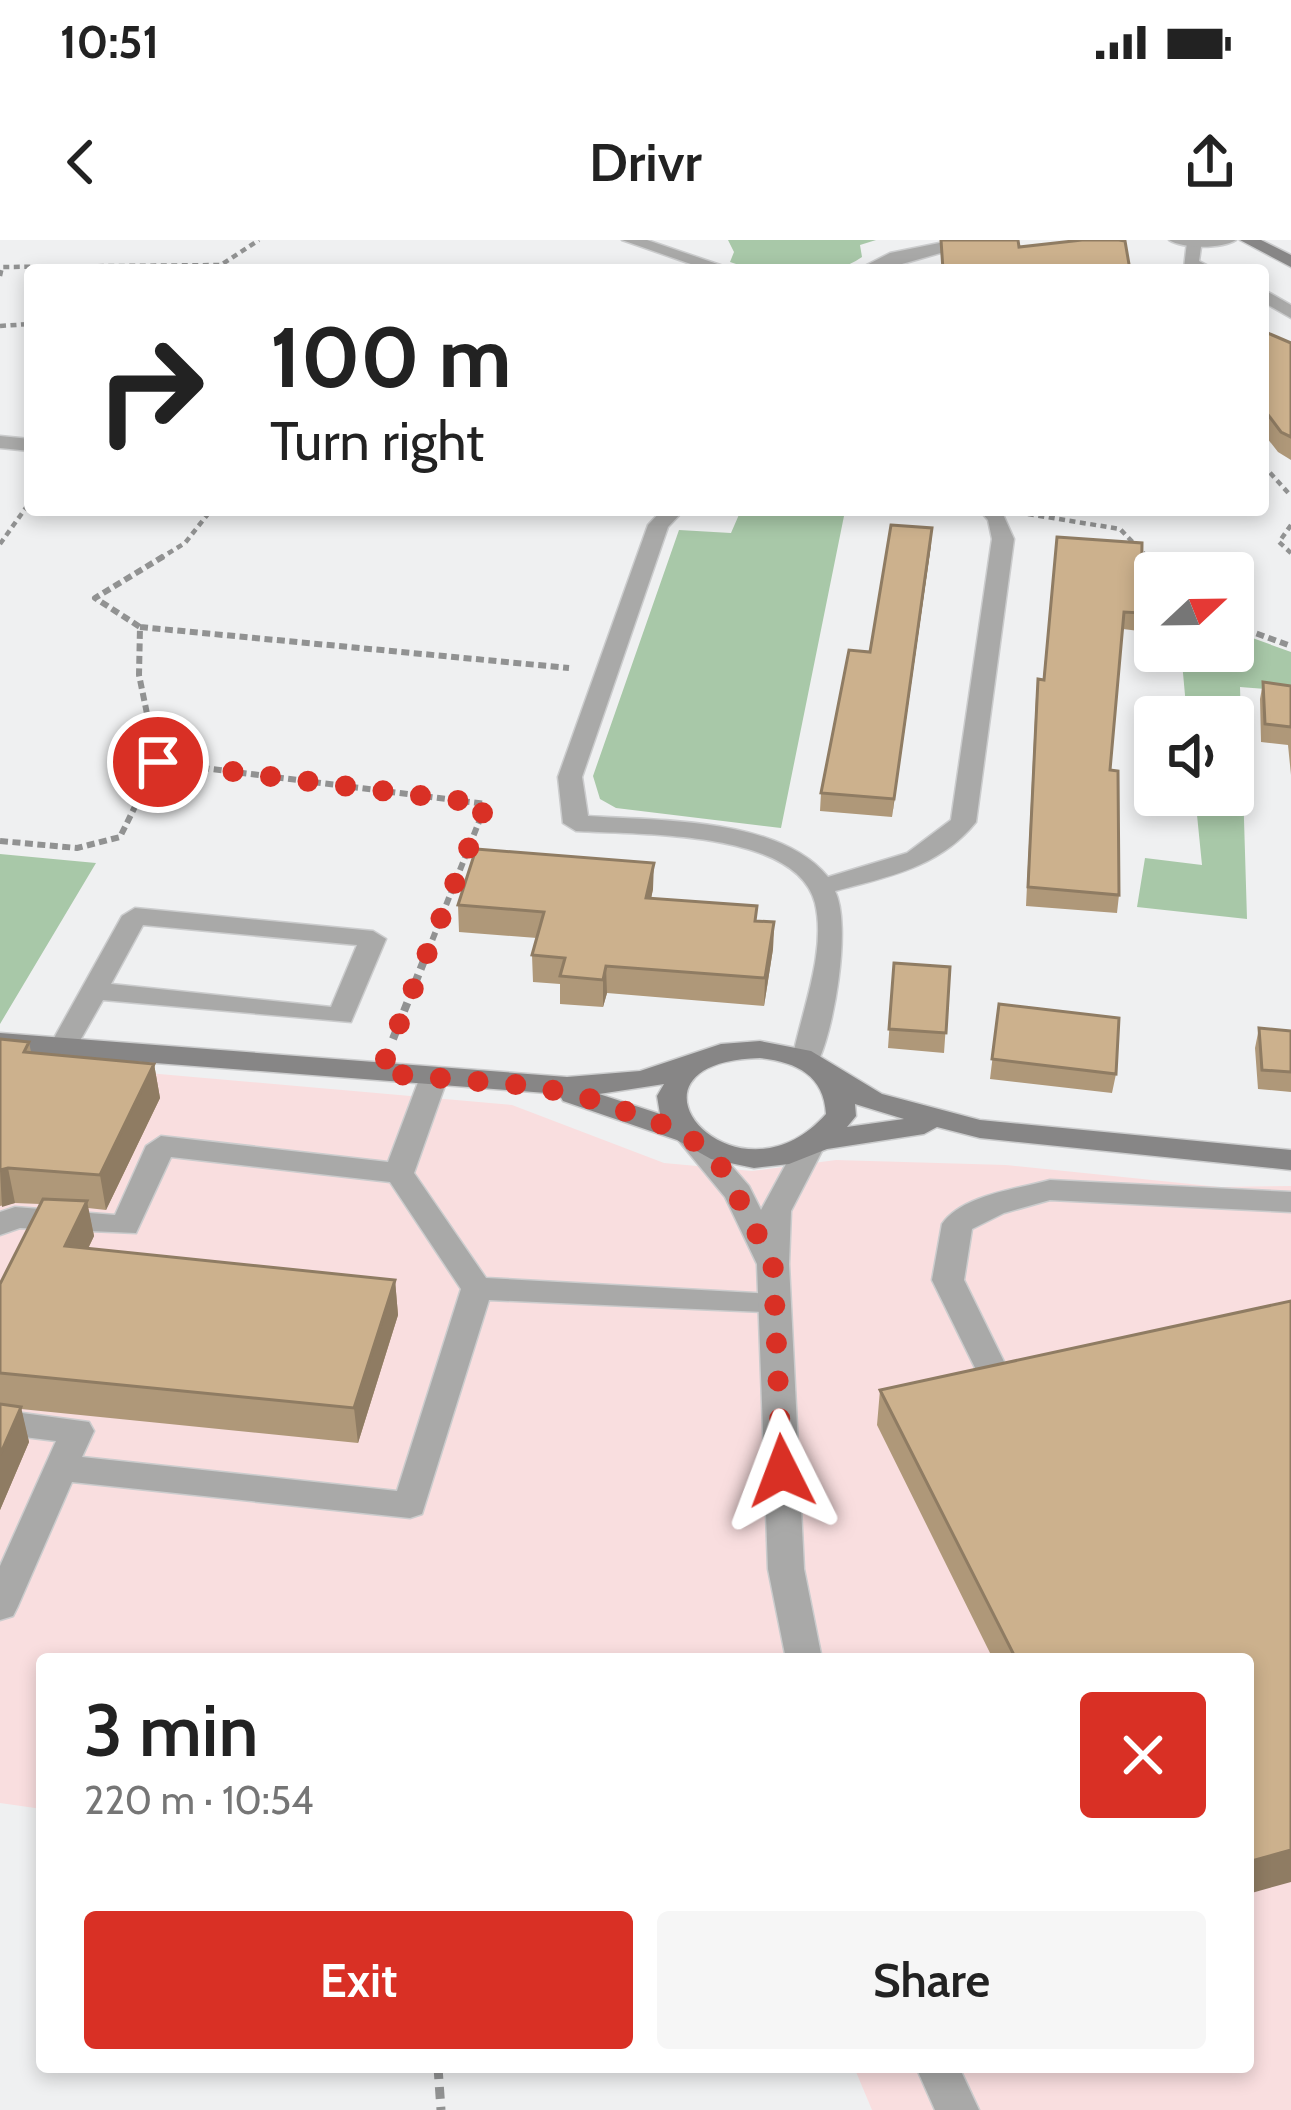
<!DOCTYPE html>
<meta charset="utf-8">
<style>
:root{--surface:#fff;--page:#f6f6f6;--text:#222;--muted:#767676;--accent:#d93025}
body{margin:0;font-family:Cabin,sans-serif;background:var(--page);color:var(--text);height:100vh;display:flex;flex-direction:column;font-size:45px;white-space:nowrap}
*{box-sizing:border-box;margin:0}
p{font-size:39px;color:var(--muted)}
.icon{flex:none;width:66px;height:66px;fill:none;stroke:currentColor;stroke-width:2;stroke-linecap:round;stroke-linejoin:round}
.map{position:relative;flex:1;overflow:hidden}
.panel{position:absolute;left:36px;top:1413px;width:1218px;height:420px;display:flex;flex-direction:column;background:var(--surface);border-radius:12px;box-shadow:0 6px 18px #0003}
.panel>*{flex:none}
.hud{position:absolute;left:24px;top:24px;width:1245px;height:252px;border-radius:12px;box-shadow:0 6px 18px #0003;background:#fff;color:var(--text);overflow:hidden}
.needle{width:78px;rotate:68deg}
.controls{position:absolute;left:1134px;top:312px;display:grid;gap:24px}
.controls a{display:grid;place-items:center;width:120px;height:120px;border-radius:12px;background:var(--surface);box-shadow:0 6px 18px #0003;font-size:60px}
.pin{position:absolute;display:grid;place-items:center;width:102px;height:102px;color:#fff;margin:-51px;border:6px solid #fff;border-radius:50%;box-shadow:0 3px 12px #0007}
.me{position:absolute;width:132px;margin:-66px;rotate:357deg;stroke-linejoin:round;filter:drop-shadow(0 0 9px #0008)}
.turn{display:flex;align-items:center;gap:42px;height:252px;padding:0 48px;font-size:54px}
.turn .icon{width:156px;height:156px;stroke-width:2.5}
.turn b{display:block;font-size:84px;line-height:102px}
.round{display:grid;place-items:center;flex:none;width:126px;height:126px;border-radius:12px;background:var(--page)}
.head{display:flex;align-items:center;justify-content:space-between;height:204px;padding:0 48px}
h1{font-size:72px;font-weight:600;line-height:90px}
.cta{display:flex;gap:24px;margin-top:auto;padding:24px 48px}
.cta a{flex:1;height:138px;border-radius:12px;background:var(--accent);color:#fff;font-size:48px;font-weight:600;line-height:138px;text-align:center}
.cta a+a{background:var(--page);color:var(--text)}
.status{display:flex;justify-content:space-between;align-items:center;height:84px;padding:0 60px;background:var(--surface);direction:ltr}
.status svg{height:33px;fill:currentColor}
header{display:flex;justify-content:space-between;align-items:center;height:156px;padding:0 48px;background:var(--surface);font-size:54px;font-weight:600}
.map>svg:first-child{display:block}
.industrial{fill:#f9dedf}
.green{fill:#a8c8a8}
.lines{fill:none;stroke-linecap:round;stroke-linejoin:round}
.lane-casing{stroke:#cbcccd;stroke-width:3}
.street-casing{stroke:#cbcccd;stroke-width:3}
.secondary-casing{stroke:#cbcccd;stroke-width:3}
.path-far3{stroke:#919292;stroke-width:4.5;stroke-dasharray:6 4.5;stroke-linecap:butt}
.path-far2{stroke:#919292;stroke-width:6;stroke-dasharray:8 4.5;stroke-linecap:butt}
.path-far1{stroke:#919292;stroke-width:8;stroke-dasharray:9 6;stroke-linecap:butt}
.path{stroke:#919292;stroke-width:9;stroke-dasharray:12 8;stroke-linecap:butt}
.lane{fill:#a9a9a8;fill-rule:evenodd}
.street{fill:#a9a9a8;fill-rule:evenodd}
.secondary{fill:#878686;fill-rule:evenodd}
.wall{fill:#af9879}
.shaded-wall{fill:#8f7c63}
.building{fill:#ccb18d;stroke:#8f7c63;stroke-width:3}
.route{stroke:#d93025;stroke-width:21;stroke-dasharray:0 37.8}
</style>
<div class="status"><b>10:51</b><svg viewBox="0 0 49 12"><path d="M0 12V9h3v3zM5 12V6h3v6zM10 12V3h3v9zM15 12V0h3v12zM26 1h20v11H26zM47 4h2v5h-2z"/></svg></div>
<header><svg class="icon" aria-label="back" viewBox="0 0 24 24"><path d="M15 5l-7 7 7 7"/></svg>Drivr<svg class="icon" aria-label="share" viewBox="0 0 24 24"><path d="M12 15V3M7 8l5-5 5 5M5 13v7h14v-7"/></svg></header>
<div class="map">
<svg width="1291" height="1870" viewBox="0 0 1291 1870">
<rect width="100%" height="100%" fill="#eff0f1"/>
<!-- industrial -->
<path class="industrial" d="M 0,820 L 512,865 L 664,923 L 752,931 L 836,920 L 1006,925 L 1220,947 L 1291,946 L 1291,1870 L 872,1870 L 854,1827 L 1248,1827 L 1248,1419 L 42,1419 L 42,1569 L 0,1563 Z"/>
<!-- green -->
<path class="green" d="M 728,0 L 876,0 L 860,5 L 862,17 C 830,41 765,35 730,22 L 734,12 Z
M 741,270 L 844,276 L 781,588 L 616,568 L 600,559 L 593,536 L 679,290 L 731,293 Z
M 1233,391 L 1291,412 L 1291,451 L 1240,447 L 1247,679 L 1137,667 L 1145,618 L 1202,625 L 1195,555 L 1233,555 L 1233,477 L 1187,477 L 1181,411 L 1233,411 Z
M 0,614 L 96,623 L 0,784 Z"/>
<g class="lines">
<defs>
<path id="lane" d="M 1202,0 L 1199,21 L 1216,30 L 1184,28 L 1187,2 Z
M 1263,49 L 1291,65 L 1291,78 L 1263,62 Z
M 135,668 L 373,691 L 386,699 L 351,782 L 103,760 L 73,813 L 53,813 L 49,807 L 122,676 ZM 143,685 L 357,705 L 331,767 L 111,744 Z
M 434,828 L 448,837 L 414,933 L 486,1038 L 774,1054 L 785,1057 L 790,1065 L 785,1073 L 489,1060 L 422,1274 L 410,1278 L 72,1242 L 18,1366 L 13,1376 L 0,1380 L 0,1326 L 56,1201 L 0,1194 L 0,1170 L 89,1182 L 94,1191 L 82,1217 L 397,1251 L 461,1049 L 390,942 L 171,917 L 136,993 L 20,988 L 0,995 L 0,972 L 15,967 L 115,975 L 146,906 L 161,896 L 388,922 L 420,837 Z
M 1050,940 L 1291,952 L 1291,972 L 1050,960 L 1004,973 L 972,989 L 964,1040 L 1010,1134 L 1006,1142 L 982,1142 L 932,1040 L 942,984 C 962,955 1017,949 1050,940 Z
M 916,1827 L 959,1827 L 979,1870 L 935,1870 Z"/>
<path id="street" d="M 622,0 L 647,0 L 735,30 L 708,30 Z
M 954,0 L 986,0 L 881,30 L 857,30 L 890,13 Z
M 1169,0 L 1236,0 C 1222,9 1183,9 1169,0 Z
M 0,196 L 30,199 L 30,211 L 0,208 Z
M 662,270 L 684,270 L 668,287 L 582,537 L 588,576 C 659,581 779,577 828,637 L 907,613 L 951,580 L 992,299 L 988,280 L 979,270 L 1001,270 L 1014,299 L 976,582 C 940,627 888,637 835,651 C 852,685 834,793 816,826 L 796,826 L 792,820 C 801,773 827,711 815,663 C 796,589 636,595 576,591 L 563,583 L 558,537 L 648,285 Z
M 693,890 L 703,893 L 749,946 L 761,970 L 798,902 L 808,899 L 823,909 L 791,971 L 789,1024 L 804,1329 L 822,1419 L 786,1419 L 768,1329 L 757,1024 L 725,957 L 678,900 Z"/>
<path id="secondary" d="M 1240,0 L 1261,0 L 1291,15 L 1291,27 Z
M 0,793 L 567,837 L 640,831 L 721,804 L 760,801 L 811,811 L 882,854 L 980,880 L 1291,910 L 1291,930 L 980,898 L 937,887 L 924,894 L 827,909 L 789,924 L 754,928 L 711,919 L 677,900 L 563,861 L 559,854 L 0,811 ZM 760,818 C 796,822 824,835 826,874 C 735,977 602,822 760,818 ZM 664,844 L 657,856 L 660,874 L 599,854 ZM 855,864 L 904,879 L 847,887 L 856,876 Z"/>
</defs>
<!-- lane casing -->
<use href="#lane" class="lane-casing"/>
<!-- street casing -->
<use href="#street" class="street-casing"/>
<!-- secondary casing -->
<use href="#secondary" class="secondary-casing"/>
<!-- path-far3 -->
<path class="path-far3" d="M 0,36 L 2,27 L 221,25 L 259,0
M 0,86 L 30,84
M 1263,225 L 1291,256
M 1028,274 L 1120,289 L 1149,319
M 1291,285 L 1279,302 L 1291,313
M 0,304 L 30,262
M 159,319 L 185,303 L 211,270"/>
<!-- path-far2 -->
<path class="path-far2" d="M 1146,316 L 1163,333
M 1233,385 L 1291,406
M 140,387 L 569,428
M 157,522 L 139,435 L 140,387 L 95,358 L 164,316
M 0,601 L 77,608 L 120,597 L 157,522 L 486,564 L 424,721"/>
<!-- path-far1 -->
<path class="path-far1" d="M 393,799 L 425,718"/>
<!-- path -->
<path class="path" d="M 438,1827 L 441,1870"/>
<!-- lane -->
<use href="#lane" class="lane"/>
<!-- street -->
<use href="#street" class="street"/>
<!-- secondary -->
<use href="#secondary" class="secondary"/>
</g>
<!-- wall -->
<path class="wall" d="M 1263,91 L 1291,103 L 1291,220 L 1278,212 L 1263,193 Z
M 1057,297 L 1141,373 L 1139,391 L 1123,389 L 1110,530 L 1119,655 L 1117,673 L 1026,666 L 1036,457 L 1038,439 L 1043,440 Z
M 931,305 L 892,577 L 820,571 L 821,553 L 870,412 Z
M 1263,442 L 1291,446 L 1291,535 L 1288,505 L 1261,502 L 1260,459 Z
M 653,649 L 651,658 L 757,681 L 774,682 L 773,709 L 764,766 L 607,753 L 603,767 L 560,764 L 560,744 L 533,742 L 532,715 L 537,698 L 459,692 L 458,665 Z
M 894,723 L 950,727 L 944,813 L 888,808 Z
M 999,764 L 1116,834 L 1112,853 L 990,839 Z
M 1259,788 L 1291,791 L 1291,852 L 1258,849 L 1255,808 Z
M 0,799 L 29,802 L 31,812 L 154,824 L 160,858 L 106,970 L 88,968 L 94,996 L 88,1009 L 395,1040 L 398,1075 L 358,1203 L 21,1169 L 29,1202 L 0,1270 L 0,1044 L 40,964 L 15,963 L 0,966 Z
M 880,1150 L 1248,1419 L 993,1419 L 877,1185 Z"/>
<!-- shaded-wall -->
<path class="shaded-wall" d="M 932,288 L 931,305 L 892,577 L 894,559 Z
M 654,623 L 653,649 L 646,684 L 646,658 Z
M 774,682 L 773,709 L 764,766 L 765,738 Z
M 606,726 L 607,753 L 603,767 L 603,740 Z
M 154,824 L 160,858 L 106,970 L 100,935 Z
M 8,928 L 15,963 L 2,967 L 0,930 Z
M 87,961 L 94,996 L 72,1041 L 65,1006 Z
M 395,1040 L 398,1075 L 358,1203 L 354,1168 Z
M 21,1167 L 29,1202 L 0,1270 L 0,1215 Z
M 1291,1610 L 1291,1642 L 1248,1654 L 1248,1622 Z"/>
<!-- building -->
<path class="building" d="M 941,0 L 1018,0 L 1019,7 L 1082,0 L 1119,0 L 1125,1 L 1130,30 L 943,30 Z
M 1263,91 L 1291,103 L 1291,197 L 1281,192 L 1266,172 L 1263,172 Z
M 891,285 L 932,288 L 894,559 L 821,553 L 849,410 L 870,412 Z
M 1057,297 L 1142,303 L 1141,373 L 1124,372 L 1110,530 L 1118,531 L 1119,655 L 1028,647 L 1038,439 L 1044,440 Z
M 1263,442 L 1291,446 L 1291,487 L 1265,484 Z
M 476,609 L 654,623 L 646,658 L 757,666 L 755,681 L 774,682 L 765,738 L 606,726 L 603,740 L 560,736 L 565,718 L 532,715 L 544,672 L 458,665 Z
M 894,723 L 950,727 L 946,793 L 889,789 Z
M 999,764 L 1119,778 L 1116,834 L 992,819 Z
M 1259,788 L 1291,791 L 1291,832 L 1262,830 Z
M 0,799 L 29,802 L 24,812 L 154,824 L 100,935 L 8,928 L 0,930 Z
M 43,959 L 87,961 L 65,1006 L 395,1040 L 354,1168 L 0,1133 L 0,1044 Z
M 1291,1061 L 1291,1610 L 1248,1622 L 1248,1419 L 1016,1419 L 880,1150 Z
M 0,1164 L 21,1167 L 0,1215 Z"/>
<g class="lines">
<!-- route -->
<path class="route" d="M 158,522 L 486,564 L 380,833 L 532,846 L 585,857 L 684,892 L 723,929 L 773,1024 L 782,1231"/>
</g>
</svg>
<div class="controls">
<a><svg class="needle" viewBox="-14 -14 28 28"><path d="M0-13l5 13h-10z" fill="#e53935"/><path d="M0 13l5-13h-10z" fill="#767676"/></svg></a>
<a><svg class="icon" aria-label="sound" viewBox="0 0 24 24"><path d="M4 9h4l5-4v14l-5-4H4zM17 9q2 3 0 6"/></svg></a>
</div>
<div class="pin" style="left:158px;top:522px;background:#d93025"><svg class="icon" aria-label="arrive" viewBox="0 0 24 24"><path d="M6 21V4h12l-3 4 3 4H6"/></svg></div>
<svg class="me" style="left:782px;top:1231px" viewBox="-20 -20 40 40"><path d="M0-17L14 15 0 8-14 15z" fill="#d93025" stroke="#fff" stroke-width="4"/></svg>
<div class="hud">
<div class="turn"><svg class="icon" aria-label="right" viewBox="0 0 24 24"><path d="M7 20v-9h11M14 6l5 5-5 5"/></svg><div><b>100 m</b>Turn right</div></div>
</div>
<section class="panel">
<div class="head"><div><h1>3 min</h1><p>220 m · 10:54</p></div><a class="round" style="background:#d93025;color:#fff"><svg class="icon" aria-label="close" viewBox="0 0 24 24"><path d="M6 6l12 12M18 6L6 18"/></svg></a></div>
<div class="cta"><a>Exit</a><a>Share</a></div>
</section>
</div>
